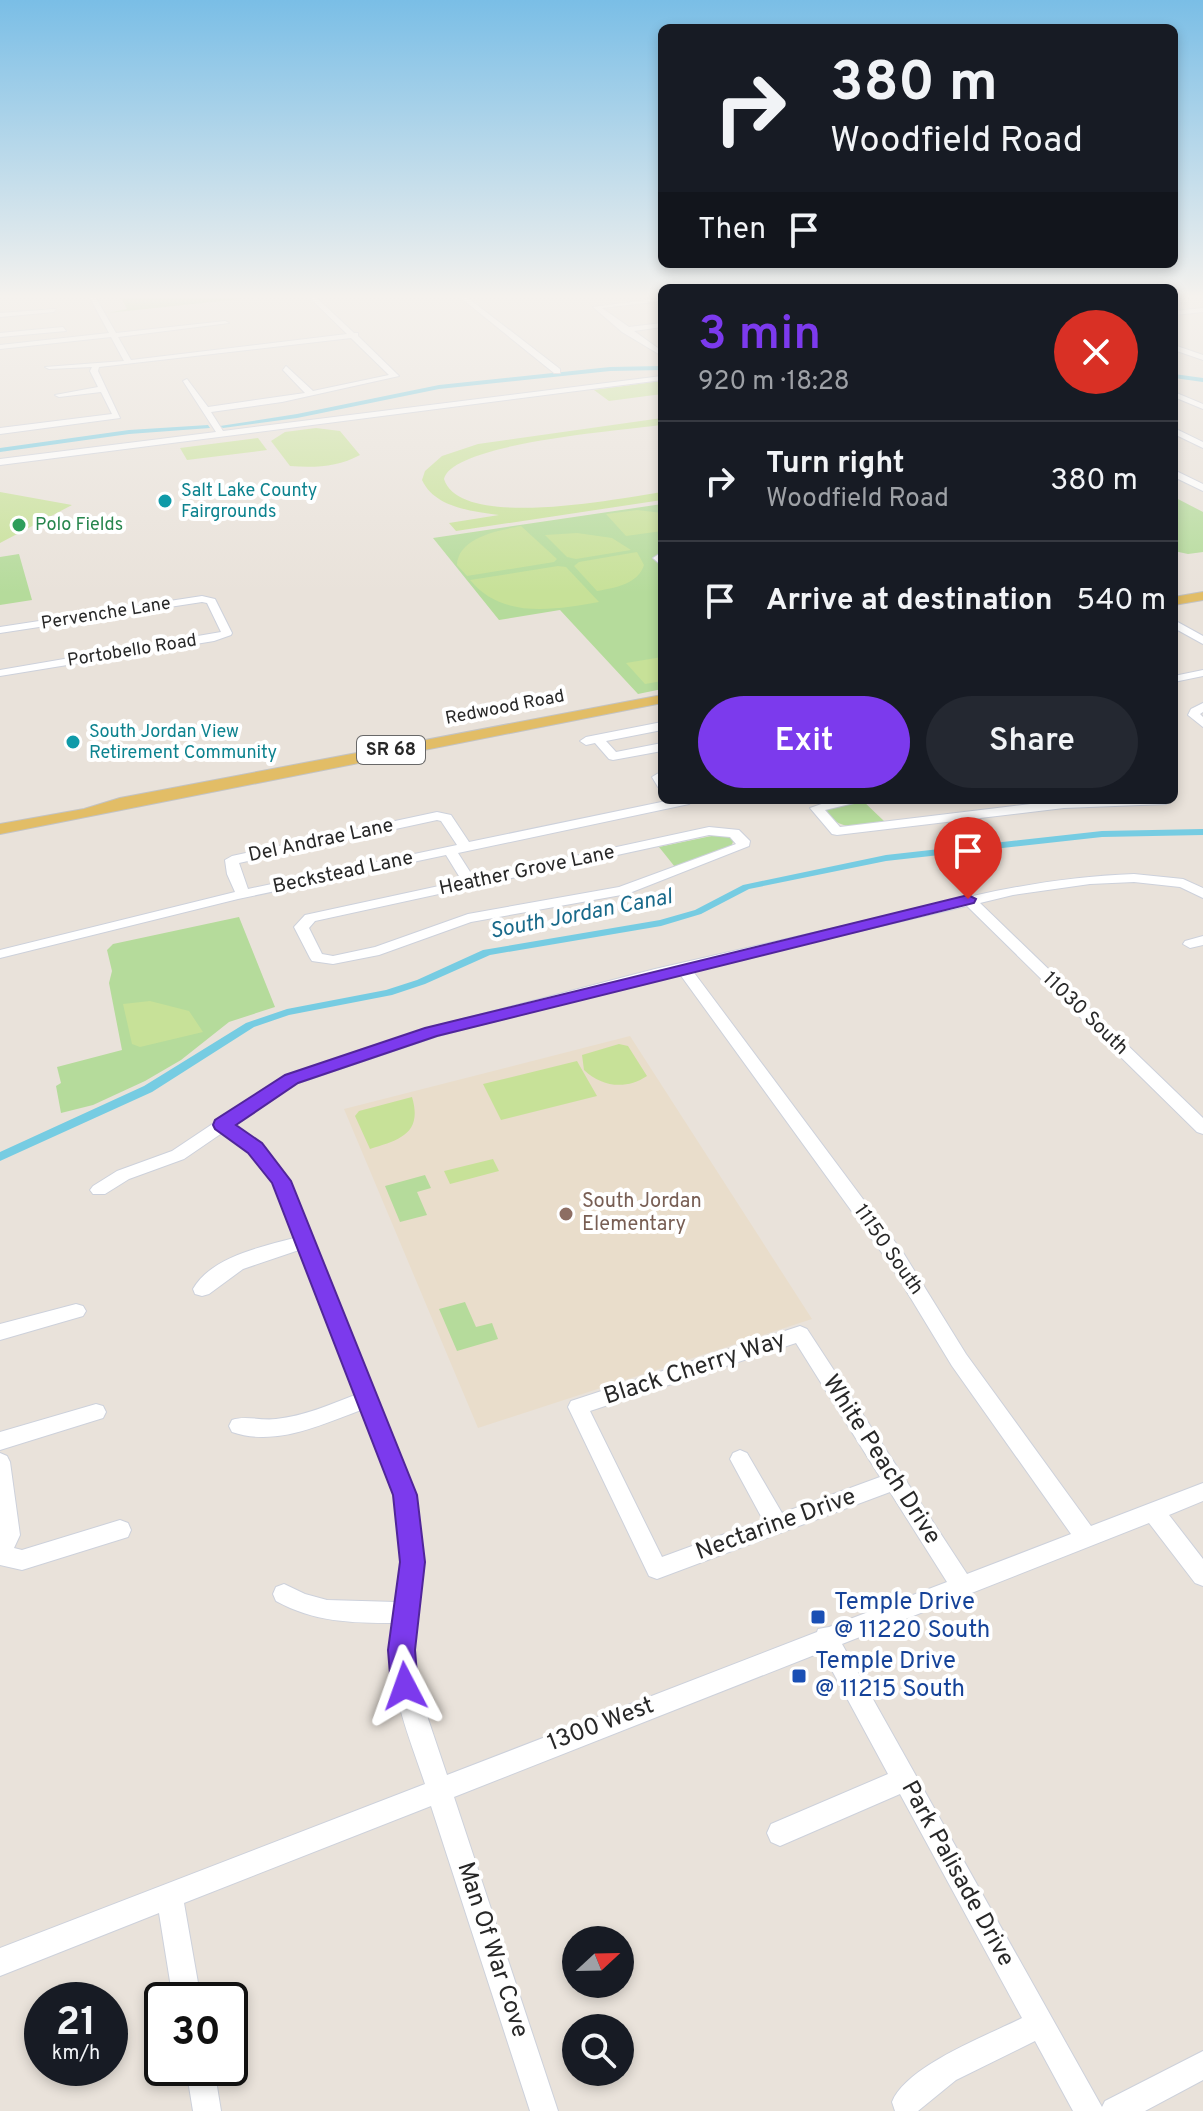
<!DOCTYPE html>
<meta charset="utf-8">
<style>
:root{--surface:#171b24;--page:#242831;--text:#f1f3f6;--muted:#9ea1a6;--line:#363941;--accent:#7c3aed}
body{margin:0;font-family:Overpass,sans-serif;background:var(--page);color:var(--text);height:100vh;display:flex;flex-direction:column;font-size:30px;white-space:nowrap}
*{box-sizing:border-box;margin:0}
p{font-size:26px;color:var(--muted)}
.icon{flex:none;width:44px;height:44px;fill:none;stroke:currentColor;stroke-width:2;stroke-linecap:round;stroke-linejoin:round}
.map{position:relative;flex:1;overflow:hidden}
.details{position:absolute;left:658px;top:284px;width:520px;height:520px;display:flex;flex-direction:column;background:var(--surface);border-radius:12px;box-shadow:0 4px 12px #0003}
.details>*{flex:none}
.banner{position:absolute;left:658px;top:24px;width:520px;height:244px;border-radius:12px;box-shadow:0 4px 12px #0003;background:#171b24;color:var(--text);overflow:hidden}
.needle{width:52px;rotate:68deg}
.tools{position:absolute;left:562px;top:1926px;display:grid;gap:16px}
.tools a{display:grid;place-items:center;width:72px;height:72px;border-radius:50%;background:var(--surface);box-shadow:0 4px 12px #0003;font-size:40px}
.speed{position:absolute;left:24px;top:1982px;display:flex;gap:16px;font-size:40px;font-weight:700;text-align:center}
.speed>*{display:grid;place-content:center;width:104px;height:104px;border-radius:50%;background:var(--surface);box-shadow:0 4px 12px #0003;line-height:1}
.speed small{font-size:20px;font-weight:400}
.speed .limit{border:4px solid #111;border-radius:12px;background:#fff;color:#111}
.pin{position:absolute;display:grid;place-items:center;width:68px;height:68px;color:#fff;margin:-82px -34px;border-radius:50% 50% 50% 0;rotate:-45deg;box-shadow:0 0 8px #0007}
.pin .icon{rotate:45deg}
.me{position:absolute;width:88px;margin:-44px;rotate:356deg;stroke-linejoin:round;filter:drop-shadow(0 0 6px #0008)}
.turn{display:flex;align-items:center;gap:28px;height:168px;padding:0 40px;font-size:36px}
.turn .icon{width:104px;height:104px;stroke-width:2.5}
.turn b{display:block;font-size:56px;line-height:68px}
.then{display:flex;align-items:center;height:76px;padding:0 40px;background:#0003;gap:16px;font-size:30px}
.round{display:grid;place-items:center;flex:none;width:84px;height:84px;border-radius:42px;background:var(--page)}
.headline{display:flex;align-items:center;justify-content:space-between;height:136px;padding:0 40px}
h1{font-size:48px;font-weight:600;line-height:60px;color:var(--accent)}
.cta{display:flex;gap:16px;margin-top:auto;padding:16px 40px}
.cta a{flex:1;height:92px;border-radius:48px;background:var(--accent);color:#fff;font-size:32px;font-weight:600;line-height:92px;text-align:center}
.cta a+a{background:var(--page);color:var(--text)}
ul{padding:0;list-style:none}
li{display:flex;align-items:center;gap:24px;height:120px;padding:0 40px;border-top:2px solid var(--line)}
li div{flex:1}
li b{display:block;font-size:30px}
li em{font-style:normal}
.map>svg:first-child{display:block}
.education{fill:#e9ddcb}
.green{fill:#b5db9b}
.pitch{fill:#c7e198}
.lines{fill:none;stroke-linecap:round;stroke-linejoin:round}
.canal{fill:#76cce2;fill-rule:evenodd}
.minor-casing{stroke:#cdd1db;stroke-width:2}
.major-casing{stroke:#c3c3c3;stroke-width:2}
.minor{fill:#fff;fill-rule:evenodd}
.major{fill:#e2bd66;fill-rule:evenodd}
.route{fill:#7c3aed;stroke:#51269a;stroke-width:2}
.culture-dot{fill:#0f9aa8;stroke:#fff;stroke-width:3}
.leisure-dot{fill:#2e9e5b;stroke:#fff;stroke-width:3}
.education-dot{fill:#8d6e63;stroke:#fff;stroke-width:3}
.transit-dot{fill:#1a4fb4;stroke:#fff;stroke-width:3}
.labels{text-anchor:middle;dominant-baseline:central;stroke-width:8;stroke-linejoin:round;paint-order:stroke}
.far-culture-label{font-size:18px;fill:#0d838f;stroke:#fff;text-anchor:start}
.far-leisure-label{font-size:18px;fill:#27864d;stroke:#fff;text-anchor:start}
.far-street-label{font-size:18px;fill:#282828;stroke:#fff}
.shield{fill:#fff;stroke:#686868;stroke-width:2}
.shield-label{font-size:18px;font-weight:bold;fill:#282828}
.street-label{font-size:20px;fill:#282828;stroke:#fff}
.education-label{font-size:20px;fill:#785e54;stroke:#fff;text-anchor:start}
.water-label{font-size:22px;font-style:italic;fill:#196a8a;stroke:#fff}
.near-street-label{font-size:24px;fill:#282828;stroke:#fff}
.near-transit-label{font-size:24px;fill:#164399;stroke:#fff;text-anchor:start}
</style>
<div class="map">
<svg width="1203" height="2111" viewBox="0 0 1203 2111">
<rect width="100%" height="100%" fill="#e9e2da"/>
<!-- education -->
<path class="education" d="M 630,1036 L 812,1319 L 478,1428 L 344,1109 Z"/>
<!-- green -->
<path class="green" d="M 121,298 L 239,298 L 240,299 L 108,313 L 127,309 Z
M 1174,497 L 1203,512 L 1203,552 L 1188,554 L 1174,551 Z
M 662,504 L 662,689 L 638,694 L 560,610 L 499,620 L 433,538 Z
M 19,554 L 32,600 L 0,605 L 0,557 Z
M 862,800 L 884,821 C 858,825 845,833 825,813 L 829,807 Z
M 721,834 L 734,839 L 731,847 L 675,867 L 659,847 Z
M 239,917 L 275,1007 L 229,1022 L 181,1060 L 145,1081 L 93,1105 L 61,1113 L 56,1086 L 61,1083 L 57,1067 L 122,1050 L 109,983 L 112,971 L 107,950 L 113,944 Z
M 425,1175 L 431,1188 L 417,1192 L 427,1215 L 400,1222 L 385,1186 Z
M 465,1302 L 476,1327 L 492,1323 L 498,1339 L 457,1351 L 439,1309 Z"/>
<!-- pitch -->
<path class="pitch" d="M 662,381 L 662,394 L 609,401 L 594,390 Z
M 662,418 L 662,425 C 625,430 452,443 444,479 C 460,531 622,498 662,492 L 662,500 L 456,531 L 449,523 L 499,515 C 472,511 435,508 422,480 L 425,471 L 442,456 L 478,444 Z
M 316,428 L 340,431 L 360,455 C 338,467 314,468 290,466 L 271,441 L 285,432 Z
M 258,438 L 267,450 L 187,460 L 180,448 Z
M 0,492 L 72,505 L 0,543 Z
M 637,510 L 662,513 L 662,531 L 626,536 L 606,514 Z
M 521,526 L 557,559 L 554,562 L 467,576 L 457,565 C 458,537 500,530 521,526 Z
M 577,533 L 612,538 L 631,550 L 576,559 L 567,557 L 545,535 Z
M 637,552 L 644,565 C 638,584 615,588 597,591 L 574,566 L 579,562 Z
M 558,566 L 566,567 L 599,602 C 554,610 502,619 470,580 Z
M 662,657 L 662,681 L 645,684 L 626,663 Z
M 150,1001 L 189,1011 L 203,1032 L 140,1047 L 132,1044 L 123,1004 Z
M 619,1044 L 628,1046 L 647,1076 C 626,1090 602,1087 584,1070 L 582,1055 Z
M 577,1061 L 597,1096 L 501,1120 L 483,1084 Z
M 412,1097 C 423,1134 399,1140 370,1149 L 355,1116 L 359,1111 Z
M 493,1159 L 499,1171 L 450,1184 L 444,1171 Z"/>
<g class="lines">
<!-- canal -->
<path class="canal" d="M 662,366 L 662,370 L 610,371 L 439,389 L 297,418 L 223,428 L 220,426 L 297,414 L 439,385 L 610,367 Z
M 1174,374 L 1203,378 L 1203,382 L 1174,378 Z
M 208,425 L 210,428 L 129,434 L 0,452 L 0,448 L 129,430 Z
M 1203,829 L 1203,835 L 1102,837 L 886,861 L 749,889 L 701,914 L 661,926 L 490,955 L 425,984 L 392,995 L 289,1015 L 254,1027 L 152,1092 L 0,1161 L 0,1152 L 144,1086 L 246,1023 L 287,1009 L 386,990 L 417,980 L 483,950 L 660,920 L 695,910 L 743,885 L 886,855 L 1102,831 Z"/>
<defs>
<path id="minor" d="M 90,298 L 96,298 L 116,333 L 225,321 L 229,323 L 118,337 L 131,360 L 347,334 L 310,298 L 317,298 L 354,333 L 358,333 L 358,336 L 399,376 L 282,402 L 211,412 L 223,431 L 662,376 L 662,380 L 0,465 L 0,459 L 216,432 L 183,381 L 187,379 L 208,407 L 305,393 L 283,370 L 286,366 L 313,391 L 389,375 L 351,338 L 99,367 L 98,371 L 120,418 L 0,434 L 0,428 L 112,414 L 101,392 L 59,397 L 55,395 L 98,387 L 90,371 L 92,367 L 49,369 L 45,367 L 124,361 L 111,337 L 0,349 L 0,345 L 109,333 Z
M 461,298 L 468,298 L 560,369 L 560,373 L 554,373 Z
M 662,298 L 662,301 L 602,308 L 629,327 L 662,323 L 662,327 L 634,331 L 662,351 L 662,356 L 622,332 L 593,307 Z
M 1203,308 L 1203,312 L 1174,315 L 1174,311 Z
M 56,309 L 54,312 L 0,317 L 0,313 Z
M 63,327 L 66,331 L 0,337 L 0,333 Z
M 1174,345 L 1203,355 L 1203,360 L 1174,350 Z
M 1174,392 L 1203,404 L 1203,409 L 1174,397 Z
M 1174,428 L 1203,442 L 1203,448 L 1174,434 Z
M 1174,470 L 1203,484 L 1203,491 L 1174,477 Z
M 662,552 L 662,566 L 653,558 Z
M 202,596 L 215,599 L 232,633 L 231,635 L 214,641 L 0,676 L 0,670 L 221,632 L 207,603 L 202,602 L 0,633 L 0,627 Z
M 1174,620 L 1203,636 L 1203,644 L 1174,628 Z
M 1203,670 L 1203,676 L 1174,682 L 1174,676 Z
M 1203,703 L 1203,712 L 1200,714 L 1203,717 L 1203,727 L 1188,715 L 1191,709 Z
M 662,722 L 662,730 L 606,741 L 616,752 L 662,743 L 662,751 L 613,760 L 609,759 L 595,743 L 586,745 L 580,741 L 586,737 Z
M 662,771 L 662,788 L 658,787 L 652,777 Z
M 671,800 L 695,800 L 689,804 L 458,853 L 474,878 L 709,827 L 739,830 L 750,841 L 749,846 L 627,894 L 471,922 L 379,955 L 333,964 L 312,961 L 310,958 L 294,927 L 305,915 L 462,881 L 446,855 L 238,899 L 0,958 L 0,950 L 235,892 L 227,874 L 225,860 L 232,856 L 437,812 L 451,815 L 469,842 ZM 437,820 L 441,821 L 457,845 L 248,889 L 239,863 ZM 709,835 L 730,837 L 736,844 L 619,887 L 468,914 L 375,947 L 333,956 L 322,954 L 309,928 L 315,921 Z
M 833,800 L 855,800 L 854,803 L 825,810 L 840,827 L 1064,800 L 1172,800 L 1166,804 L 1064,808 L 837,835 L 832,834 L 810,808 Z
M 1134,874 L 1183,879 L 1203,888 L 1203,898 L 1180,887 L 1134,882 L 1090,884 L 1013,895 L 980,903 L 1203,1118 L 1203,1134 L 1197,1132 L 967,906 L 692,970 L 904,1254 L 966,1354 L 1091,1526 L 1203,1483 L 1203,1501 L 1169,1515 L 1203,1559 L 1203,1586 L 1195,1583 L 1149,1523 L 842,1644 L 1102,2107 L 1105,2101 L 1203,2051 L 1203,2080 L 1145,2111 L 1073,2111 L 1035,2041 L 956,2080 L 918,2111 L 895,2111 L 892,2102 C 906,2066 988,2035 1022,2018 L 900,1794 L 780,1846 L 771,1842 L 767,1833 L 771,1824 L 888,1774 L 822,1652 L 454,1797 L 558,2111 L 530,2111 L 431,1806 L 184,1903 L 201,2000 L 173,2000 L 159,1913 L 0,1976 L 0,1948 L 425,1784 C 406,1727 386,1685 394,1623 C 351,1623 314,1622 276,1601 L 273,1594 L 276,1587 L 284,1584 L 305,1594 L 327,1600 L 396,1602 L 401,1562 L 394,1495 L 361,1410 C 321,1425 275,1447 232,1432 L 229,1426 L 232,1420 C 245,1415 261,1421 276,1419 C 304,1416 329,1405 355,1395 L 299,1250 L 243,1269 L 209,1294 L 202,1296 L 195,1294 L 193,1289 C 211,1257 261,1247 294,1238 L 273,1183 L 249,1152 L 222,1133 L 184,1159 L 129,1179 L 105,1194 L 93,1194 L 90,1190 L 93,1186 L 117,1171 L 172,1151 L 286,1075 L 432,1027 L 655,969 L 961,899 L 968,895 L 973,896 C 1026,884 1079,876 1134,874 ZM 679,973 L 890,1264 L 952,1366 L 1071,1534 L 967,1574 L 807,1329 L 800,1326 L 571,1401 L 568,1407 L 649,1576 L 657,1579 L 890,1492 L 947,1582 L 829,1627 L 818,1629 L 817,1632 L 447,1775 L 417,1686 L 414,1650 L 423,1562 L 416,1495 L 290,1181 L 261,1144 L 234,1125 L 298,1083 L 438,1036 ZM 796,1343 L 880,1477 L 782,1513 L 747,1453 L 740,1450 L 733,1453 L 730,1459 L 763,1520 L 662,1557 L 590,1411 Z
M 1203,936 L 1203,945 L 1190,948 L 1183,944 L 1185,941 Z
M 76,1304 L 83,1306 L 86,1311 L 83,1316 L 0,1340 L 0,1324 Z
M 96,1404 L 103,1406 L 106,1412 L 103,1418 L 0,1450 L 0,1432 Z
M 0,1453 L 7,1456 L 10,1462 L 20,1535 L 14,1548 L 22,1550 L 120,1520 L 128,1523 L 131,1530 L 128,1537 L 22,1570 L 0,1565 Z
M 186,2068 L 214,2068 L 221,2111 L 193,2111 Z"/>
<path id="major" d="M 1203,592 L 1203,600 L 1174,605 L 1174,597 Z
M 662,695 L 662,703 L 0,834 L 0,824 L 84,809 L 120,798 Z"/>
</defs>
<!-- minor casing -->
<use href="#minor" class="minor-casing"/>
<!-- major casing -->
<use href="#major" class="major-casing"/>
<!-- minor -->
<use href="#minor" class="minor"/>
<!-- major -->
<use href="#major" class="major"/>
</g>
<!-- sky -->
<linearGradient id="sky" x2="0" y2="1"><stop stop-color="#7abee6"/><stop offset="0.5" stop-color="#f5f2ee"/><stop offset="1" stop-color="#f5f2ee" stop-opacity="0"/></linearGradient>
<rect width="1203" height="593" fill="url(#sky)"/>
<!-- route -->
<path class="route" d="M 968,895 L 976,899 L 974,903 L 437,1036 L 298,1083 L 236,1125 L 262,1143 L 291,1181 L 417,1495 L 425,1562 L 415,1650 L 418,1686 L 414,1696 L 405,1699 L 395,1696 L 391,1686 L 388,1650 L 400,1562 L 393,1495 L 272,1183 L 248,1153 L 215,1129 L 213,1125 L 215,1120 L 285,1075 L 425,1028 Z"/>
<!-- markers -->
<g class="culture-dot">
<circle cx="165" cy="501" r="8"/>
<circle cx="73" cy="742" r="8"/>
</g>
<circle class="leisure-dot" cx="19" cy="525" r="8"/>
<circle class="education-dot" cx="566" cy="1214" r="8"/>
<g class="transit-dot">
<rect x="810" y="1609" width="16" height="16" rx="4"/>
<rect x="791" y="1668" width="16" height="16" rx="4"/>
</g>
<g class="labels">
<!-- far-culture labels -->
<g class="far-culture-label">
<text x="181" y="491">Salt Lake County<tspan x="181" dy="21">Fairgrounds</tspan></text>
<text x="89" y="732">South Jordan View<tspan x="89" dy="21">Retirement Community</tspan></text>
</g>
<!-- far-leisure labels -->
<g class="far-leisure-label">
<text x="35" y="525">Polo Fields</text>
</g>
<!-- far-street labels -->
<g class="far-street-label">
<text transform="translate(106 614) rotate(-9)">Pervenche Lane</text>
<text transform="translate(132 651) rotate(-9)">Portobello Road</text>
<text transform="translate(505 708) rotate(-11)">Redwood Road</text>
</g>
<!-- shield labels -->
<rect class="shield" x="357" y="736" width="68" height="28" rx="6"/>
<g class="shield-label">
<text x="391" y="750">SR 68</text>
</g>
<!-- street labels -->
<g class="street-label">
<text transform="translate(321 841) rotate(-12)">Del Andrae Lane</text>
<text transform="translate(527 871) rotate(-12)">Heather Grove Lane</text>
<text transform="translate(343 873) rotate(-12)">Beckstead Lane</text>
<text transform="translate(1085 1014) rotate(44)">11030 South</text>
<text transform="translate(888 1250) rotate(55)">11150 South</text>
</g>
<!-- education labels -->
<g class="education-label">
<text x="582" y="1202">South Jordan<tspan x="582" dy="23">Elementary</tspan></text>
</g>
<!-- water labels -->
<g class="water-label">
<text transform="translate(581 915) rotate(-11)">South Jordan Canal</text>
</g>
<!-- near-street labels -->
<g class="near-street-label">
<text transform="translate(695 1369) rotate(-18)">Black Cherry Way</text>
<text transform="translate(881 1460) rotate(57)">White Peach Drive</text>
<text transform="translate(776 1525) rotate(-20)">Nectarine Drive</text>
<text transform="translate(601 1725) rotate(-21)">1300 West</text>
<text transform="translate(957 1874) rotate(61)">Park Palisade Drive</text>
<text transform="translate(492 1950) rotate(72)">Man Of War Cove</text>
</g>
<!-- near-transit labels -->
<g class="near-transit-label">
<text x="834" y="1603">Temple Drive<tspan x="834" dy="28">@ 11220 South</tspan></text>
<text x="815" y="1662">Temple Drive<tspan x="815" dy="28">@ 11215 South</tspan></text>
</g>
</g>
</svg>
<div class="tools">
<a><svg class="needle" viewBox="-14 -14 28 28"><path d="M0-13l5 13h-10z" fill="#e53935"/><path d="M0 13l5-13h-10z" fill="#9ea1a6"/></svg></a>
<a><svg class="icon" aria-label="search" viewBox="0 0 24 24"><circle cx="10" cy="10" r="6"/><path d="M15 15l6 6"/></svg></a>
</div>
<div class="speed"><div>21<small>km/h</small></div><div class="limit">30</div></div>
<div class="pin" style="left:968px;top:899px;background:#d93025"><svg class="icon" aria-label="arrive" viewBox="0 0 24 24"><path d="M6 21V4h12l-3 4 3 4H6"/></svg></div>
<svg class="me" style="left:405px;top:1686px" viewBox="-20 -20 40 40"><path d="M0-17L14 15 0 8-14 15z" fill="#7c3aed" stroke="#fff" stroke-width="4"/></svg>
<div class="banner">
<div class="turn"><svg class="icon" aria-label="right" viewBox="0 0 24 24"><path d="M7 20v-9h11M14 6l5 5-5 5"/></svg><div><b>380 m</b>Woodfield Road</div></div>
<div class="then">Then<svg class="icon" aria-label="arrive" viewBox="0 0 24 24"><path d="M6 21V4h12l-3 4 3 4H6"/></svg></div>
</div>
<section class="details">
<div class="headline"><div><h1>3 min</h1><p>920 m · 18:28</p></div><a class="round" style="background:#d93025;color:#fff"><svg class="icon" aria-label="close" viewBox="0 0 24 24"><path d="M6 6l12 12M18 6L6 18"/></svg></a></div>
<ul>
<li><svg class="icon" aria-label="right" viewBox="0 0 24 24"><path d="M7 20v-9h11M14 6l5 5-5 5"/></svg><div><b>Turn right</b><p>Woodfield Road</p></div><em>380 m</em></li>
<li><svg class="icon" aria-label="arrive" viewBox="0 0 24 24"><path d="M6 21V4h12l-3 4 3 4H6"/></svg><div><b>Arrive at destination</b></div><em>540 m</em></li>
</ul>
<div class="cta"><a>Exit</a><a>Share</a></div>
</section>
</div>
